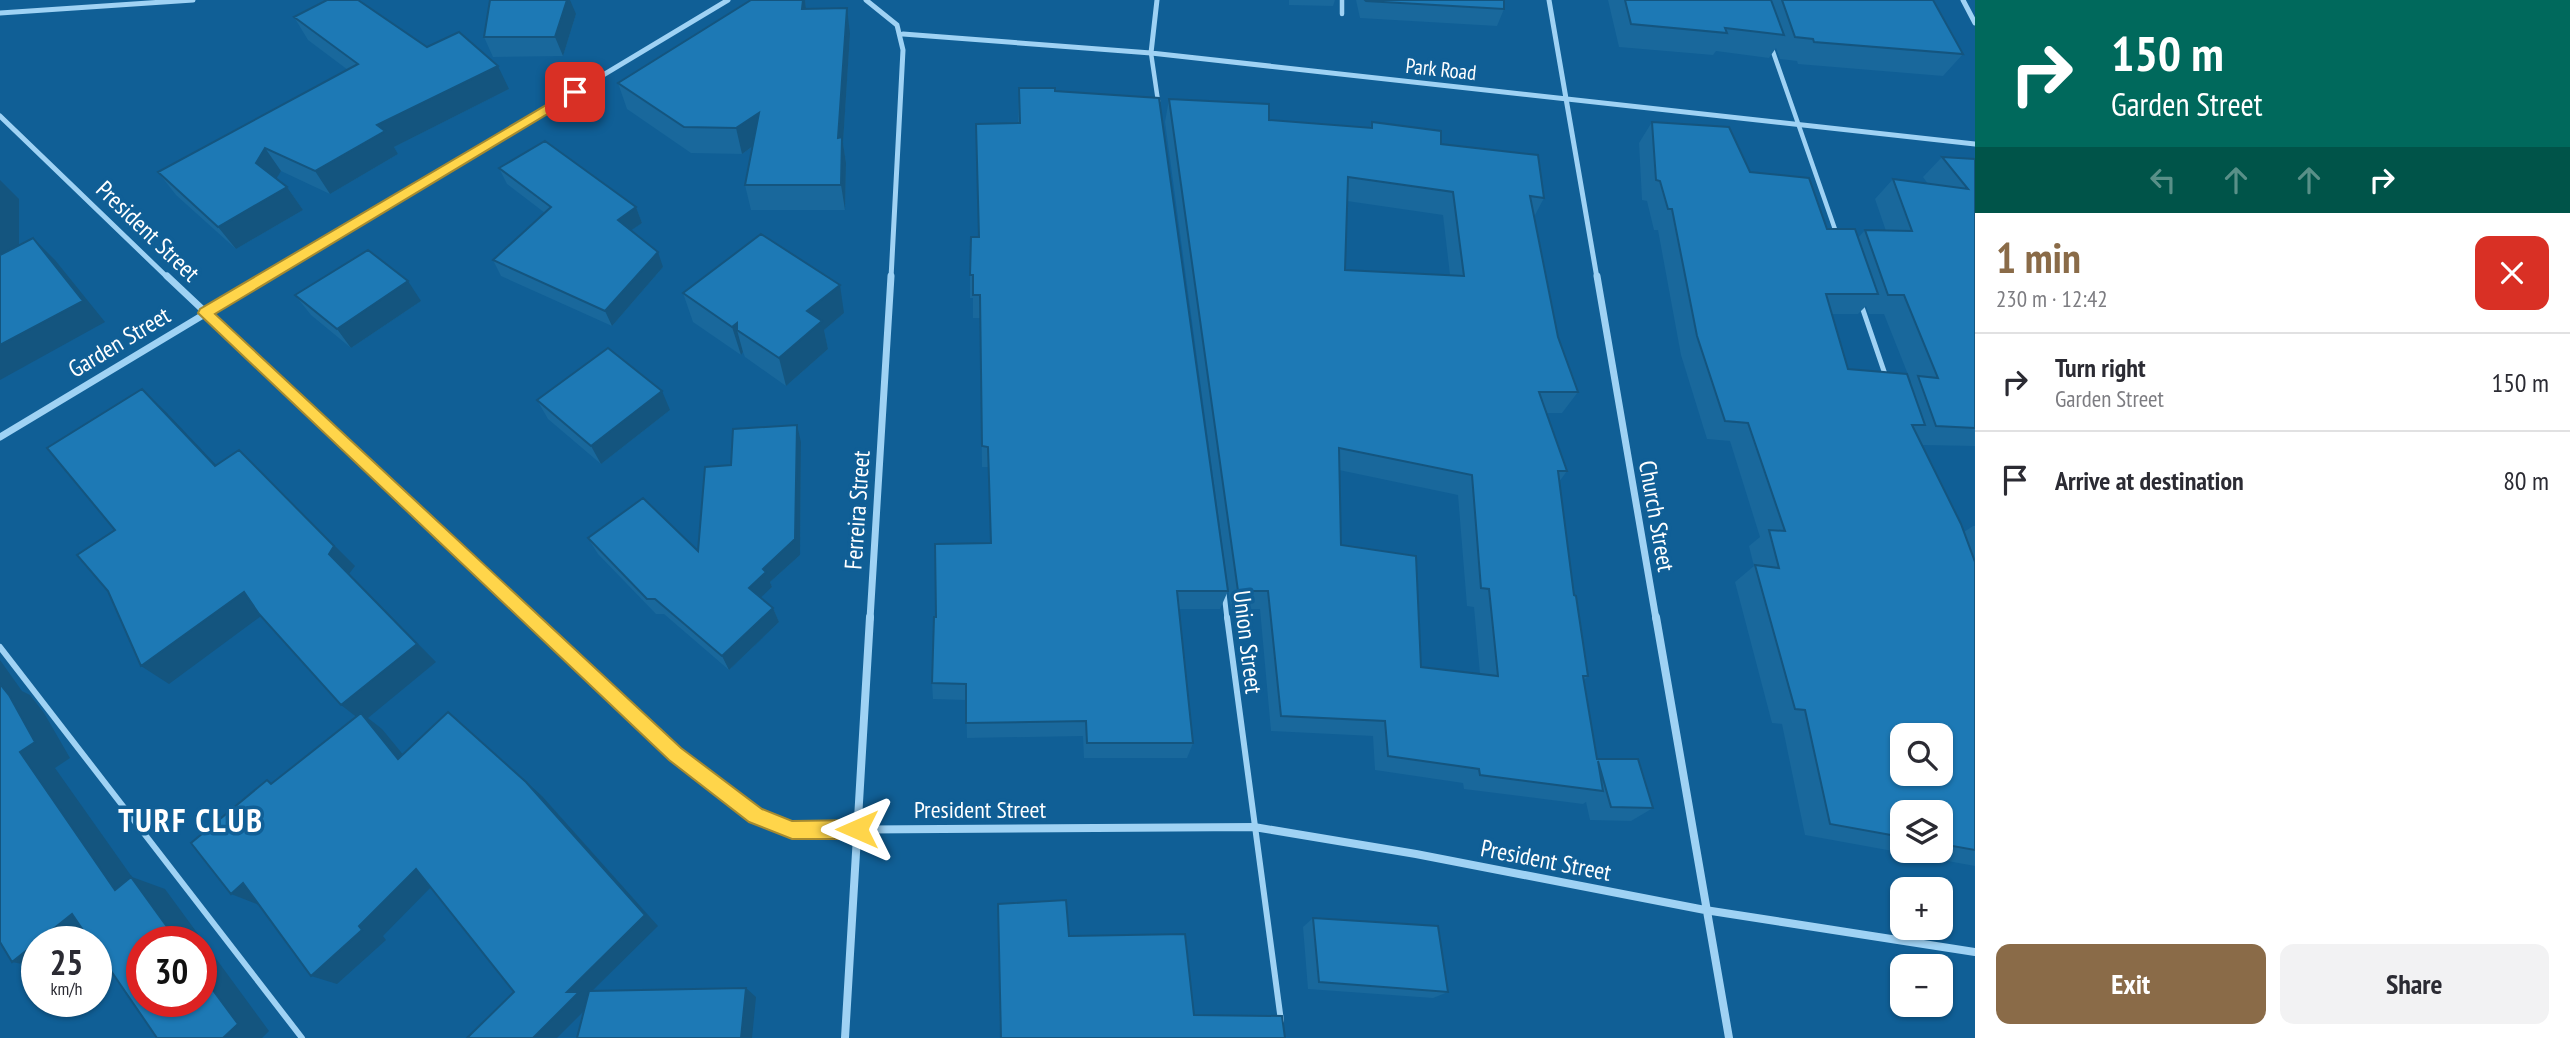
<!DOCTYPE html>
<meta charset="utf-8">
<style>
:root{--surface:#fff;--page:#f2f2f3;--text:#2b2b33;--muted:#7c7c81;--line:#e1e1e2;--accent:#8a6b48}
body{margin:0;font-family:"PT Sans Narrow",sans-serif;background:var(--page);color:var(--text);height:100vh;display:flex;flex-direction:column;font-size:26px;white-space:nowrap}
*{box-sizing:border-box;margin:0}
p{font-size:23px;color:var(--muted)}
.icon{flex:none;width:38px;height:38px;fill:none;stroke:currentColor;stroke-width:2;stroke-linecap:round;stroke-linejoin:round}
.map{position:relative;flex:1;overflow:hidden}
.panel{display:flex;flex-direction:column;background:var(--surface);width:595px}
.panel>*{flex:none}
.hud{background:#00695c;color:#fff;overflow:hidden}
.tools{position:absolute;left:1890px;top:723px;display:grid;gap:14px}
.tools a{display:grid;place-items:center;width:63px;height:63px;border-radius:14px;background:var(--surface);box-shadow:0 2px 5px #0004;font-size:35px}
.speed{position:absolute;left:21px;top:926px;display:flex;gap:14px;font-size:35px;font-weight:700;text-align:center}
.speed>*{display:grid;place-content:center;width:91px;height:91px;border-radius:50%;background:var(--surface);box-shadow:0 2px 5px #0004;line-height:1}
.speed small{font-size:18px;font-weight:400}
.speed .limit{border:10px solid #d22;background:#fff;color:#111}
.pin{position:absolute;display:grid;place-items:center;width:60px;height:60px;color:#fff;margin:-30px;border-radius:14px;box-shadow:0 4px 10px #0006}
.me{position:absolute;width:77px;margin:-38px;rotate:270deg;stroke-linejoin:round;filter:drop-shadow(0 0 5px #0008)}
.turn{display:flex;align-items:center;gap:24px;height:147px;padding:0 21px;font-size:32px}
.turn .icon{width:91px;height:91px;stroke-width:2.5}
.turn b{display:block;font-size:49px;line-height:60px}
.lanes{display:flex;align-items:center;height:66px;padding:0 21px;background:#0003;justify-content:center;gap:35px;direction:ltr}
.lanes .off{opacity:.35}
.round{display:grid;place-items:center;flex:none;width:74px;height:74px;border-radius:14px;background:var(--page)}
.summary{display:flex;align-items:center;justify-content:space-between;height:119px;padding:0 21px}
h1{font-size:42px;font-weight:800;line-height:52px;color:var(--accent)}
.primary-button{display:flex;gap:14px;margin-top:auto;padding:14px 21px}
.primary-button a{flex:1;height:80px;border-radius:14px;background:var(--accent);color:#fff;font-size:28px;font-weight:800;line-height:80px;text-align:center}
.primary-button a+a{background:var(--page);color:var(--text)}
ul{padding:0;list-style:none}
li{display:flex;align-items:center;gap:21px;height:98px;padding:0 21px;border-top:2px solid var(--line)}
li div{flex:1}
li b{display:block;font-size:26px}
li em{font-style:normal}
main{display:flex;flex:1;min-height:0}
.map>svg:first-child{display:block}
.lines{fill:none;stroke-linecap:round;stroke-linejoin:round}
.service-far2{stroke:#9fd2f4;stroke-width:4.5}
.service-far1{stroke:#9fd2f4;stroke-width:5}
.service{stroke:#9fd2f4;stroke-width:6}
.minor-far2{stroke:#9fd2f4;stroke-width:5}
.minor-far1{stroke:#9fd2f4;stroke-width:7}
.minor{stroke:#9fd2f4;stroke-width:8}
.wall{fill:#19689c;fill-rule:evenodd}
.shaded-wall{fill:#14557f}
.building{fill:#1d79b5;stroke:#14557f;stroke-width:2;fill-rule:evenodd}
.route{fill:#ffd54a;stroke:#a68a30;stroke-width:2}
.labels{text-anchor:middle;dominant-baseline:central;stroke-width:7;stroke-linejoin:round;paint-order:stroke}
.far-street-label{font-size:21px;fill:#fff;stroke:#105f96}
.street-label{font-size:24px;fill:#fff;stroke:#105f96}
.district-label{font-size:32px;font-weight:bold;letter-spacing:2px;fill:#fff;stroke:#105f96}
</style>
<main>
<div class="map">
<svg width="1975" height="1038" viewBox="0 0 1975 1038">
<rect width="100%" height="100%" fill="#105f96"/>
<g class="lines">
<!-- service-far2 -->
<path class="service-far2" d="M 1342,0 L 1342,14
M 1771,46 L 1837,235
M 1151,53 L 1158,101"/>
<!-- service-far1 -->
<path class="service-far1" d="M 1861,304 L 1886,377
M 1224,593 L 1227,619"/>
<!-- service -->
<path class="service" d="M 1227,617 L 1281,1021
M 0,647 L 302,1038"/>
<!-- minor-far2 -->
<path class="minor-far2" d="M 866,0 L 897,25 L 903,50 L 891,278
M 1549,0 L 1597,278
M 1963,0 L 1975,23
M 0,13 L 193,0
M 903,34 L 1151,53 L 1975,144
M 1151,53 L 1157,0
M 0,116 L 168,278
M 265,278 L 728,0"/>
<!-- minor-far1 -->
<path class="minor-far1" d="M 167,276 L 531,619
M 1597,276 L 1656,619
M 0,437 L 268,276
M 870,619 L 891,276"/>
<!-- minor -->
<path class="minor" d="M 529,617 L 675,754 L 756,815 L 792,830 L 1254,827 L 1416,854 L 1705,910 L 1975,952
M 1656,617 L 1729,1038
M 845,1038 L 870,617"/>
</g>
<!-- wall -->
<path class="wall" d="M 751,0 L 805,0 L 806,9 L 850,34 L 843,143 L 846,163 L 845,210 L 751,210 L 745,185 L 752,147 L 742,154 L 691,153 L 627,109 L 618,83 Z
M 1289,0 L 1335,0 L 1333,6 L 1289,5 Z
M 1356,0 L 1504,0 L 1504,9 L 1497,26 L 1360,18 Z
M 1608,0 L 1933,0 L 1963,54 L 1943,76 L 1798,64 L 1797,61 L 1780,59 L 1776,48 L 1769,58 L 1716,51 L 1713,55 L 1619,47 Z
M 576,14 L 563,56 L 493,57 L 484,37 Z
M 294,17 L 427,47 L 509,89 L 394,147 L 398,154 L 330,194 L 281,171 L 276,178 L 287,187 L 303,210 L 236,249 L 176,195 L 158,172 L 348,70 L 308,40 Z
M 1019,88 L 1055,91 L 1228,591 L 1220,609 L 1179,609 L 1193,743 L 1187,758 L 1084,758 L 1083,736 L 967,738 L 966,700 L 933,699 L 932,683 L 936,617 L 991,543 L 988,467 L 982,467 L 980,318 L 973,318 L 973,298 L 970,298 L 970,275 L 979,237 L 1018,123 Z
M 1169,99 L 1269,120 L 1370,128 L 1372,122 L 1441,144 L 1544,198 L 1534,217 L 1558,337 L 1578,392 L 1562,413 L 1547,413 L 1567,471 L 1559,482 L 1574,595 L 1588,676 L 1584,680 L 1597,759 L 1653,808 L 1631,821 L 1590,820 L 1586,802 L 1583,804 L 1464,789 L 1463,783 L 1375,770 L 1373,736 L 1271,731 L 1260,609 L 1231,609 L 1165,122 ZM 1347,201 L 1443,215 L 1450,275 L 1345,270 ZM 1339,470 L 1458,495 L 1467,606 L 1474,607 L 1480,674 L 1421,667 L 1341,545 Z
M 1652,122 L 1750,172 L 1827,229 L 1858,238 L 1865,230 L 1886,231 L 1875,199 L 1893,179 L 1928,184 L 1923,177 L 1942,157 L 1975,159 L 1975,446 L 1922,445 L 1964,532 L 1973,526 L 1975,526 L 1975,866 L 1805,835 L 1782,724 L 1772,723 L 1735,582 L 1754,566 L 1749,546 L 1760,537 L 1730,441 L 1707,439 L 1681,355 L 1658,230 L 1654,230 L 1647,201 L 1642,200 L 1639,143 ZM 1866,306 L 1869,314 L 1884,314 L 1911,382 L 1910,383 L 1848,369 L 1832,314 L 1858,314 ZM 1902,812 L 1941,812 L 1941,850 L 1902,850 Z
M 499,168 L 636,207 L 642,223 L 631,230 L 663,267 L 612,326 L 501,276 L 493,260 L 545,213 L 507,184 Z
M 683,293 L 844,313 L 824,330 L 828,349 L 786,386 L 745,357 L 743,352 L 741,355 L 693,322 Z
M 295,295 L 421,301 L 351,348 L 311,315 Z
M 537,400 L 670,410 L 601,464 L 548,419 Z
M 801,442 L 800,555 L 770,582 L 772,587 L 761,597 L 773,608 L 779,622 L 729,670 L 664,614 L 656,614 L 598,554 L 588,538 L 698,551 L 731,465 Z
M 998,904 L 1069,936 L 1194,1015 L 1285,1038 L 1000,1038 Z
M 1313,918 L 1448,992 L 1433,998 L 1308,989 L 1303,927 Z"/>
<!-- shaded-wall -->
<path class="shaded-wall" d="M 567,0 L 570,0 L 576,14 L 563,56 L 555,37 Z
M 803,0 L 805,0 L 807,18 L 802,9 Z
M 847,8 L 850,34 L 843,143 L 846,163 L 845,210 L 841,185 L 838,138 Z
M 498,66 L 509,89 L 394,147 L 398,154 L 330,194 L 315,171 L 377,125 Z
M 759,113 L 764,138 L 742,154 L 736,128 Z
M 265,148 L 281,171 L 272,186 L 256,163 Z
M 0,180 L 19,199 L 19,278 L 0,260 Z
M 287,187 L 303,210 L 236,249 L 218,227 Z
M 636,207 L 642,223 L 624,235 L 618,220 Z
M 33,238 L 55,260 L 105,322 L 0,380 L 0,345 Z
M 658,252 L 663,267 L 612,326 L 605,311 Z
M 408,281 L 421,301 L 351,348 L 337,329 Z
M 840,285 L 844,313 L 824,330 L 828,349 L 786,386 L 779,358 L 807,311 Z
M 737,323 L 737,330 L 743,352 L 741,355 L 732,327 Z
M 142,389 L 166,412 L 238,488 L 215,466 Z
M 662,391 L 670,410 L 601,464 L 591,446 Z
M 797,425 L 801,442 L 800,555 L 770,582 L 772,587 L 755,603 L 749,588 L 763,569 Z
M 239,450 L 355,566 L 349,574 L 436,662 L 368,718 L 382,729 L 419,774 L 398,759 L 363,722 L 341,705 L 329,554 Z
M 244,592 L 268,611 L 169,684 L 141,666 Z
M 773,608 L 779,622 L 729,670 L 722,656 Z
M 0,660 L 22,691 L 30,695 L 44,713 L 70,758 L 55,768 L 132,877 L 165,889 L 269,1031 L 262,1038 L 223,1038 L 201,974 L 201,942 L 178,942 L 115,890 L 20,752 L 0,684 Z
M 448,712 L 542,796 L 658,926 L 587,996 L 595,1000 L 557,1038 L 533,1038 L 567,992 Z
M 416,869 L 437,881 L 383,936 L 386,940 L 337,984 L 311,976 Z
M 243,883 L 259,905 L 231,894 Z
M 72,914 L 108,925 L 88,942 L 38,942 Z
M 37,942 L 37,967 L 12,962 Z
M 746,988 L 756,997 L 752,1038 L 741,1038 Z"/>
<!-- building -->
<path class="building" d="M 327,0 L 358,0 L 427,47 L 459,32 L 498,66 L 377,125 L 385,131 L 315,171 L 265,148 L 256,163 L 287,187 L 218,227 L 158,172 L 358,64 L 294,17 Z
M 490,0 L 567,0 L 555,37 L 484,37 Z
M 751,0 L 803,0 L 802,9 L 847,8 L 838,138 L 842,137 L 841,185 L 745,185 L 759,113 L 736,128 L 684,127 L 618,83 Z
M 1365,0 L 1504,0 L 1504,9 L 1366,1 Z
M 1625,0 L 1771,0 L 1784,35 L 1725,28 L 1727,33 L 1631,24 Z
M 1782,0 L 1933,0 L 1963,54 L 1814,42 L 1813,39 L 1795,37 Z
M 1019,88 L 1055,88 L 1055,91 L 1159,98 L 1228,591 L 1177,591 L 1193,743 L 1087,743 L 1086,721 L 966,723 L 966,684 L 932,683 L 934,617 L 936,617 L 935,544 L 991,543 L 988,447 L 982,446 L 980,295 L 973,295 L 973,275 L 970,275 L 971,237 L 979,237 L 976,124 L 1020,123 Z
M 1169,99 L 1269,104 L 1269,120 L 1372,128 L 1372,122 L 1441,131 L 1441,144 L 1538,155 L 1544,198 L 1530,196 L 1558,337 L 1578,392 L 1539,392 L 1567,471 L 1558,471 L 1574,595 L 1576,596 L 1588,676 L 1583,676 L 1597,759 L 1638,759 L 1653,808 L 1611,807 L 1598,761 L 1603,791 L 1480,775 L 1479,769 L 1388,756 L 1385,721 L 1281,716 L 1268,591 L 1238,591 ZM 1348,177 L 1453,192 L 1464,276 L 1345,270 ZM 1339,448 L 1472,475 L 1481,588 L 1489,589 L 1498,676 L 1421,667 L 1416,556 L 1341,545 Z
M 1652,122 L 1729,127 L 1750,172 L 1809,178 L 1827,229 L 1855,229 L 1878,294 L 1826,294 L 1848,369 L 1907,374 L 1925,425 L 1912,425 L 1961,524 L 1975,562 L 1975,850 L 1941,844 L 1941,812 L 1902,812 L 1902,837 L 1830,824 L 1805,710 L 1795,709 L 1755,565 L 1779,568 L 1769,530 L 1785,531 L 1748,423 L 1725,421 L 1697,336 L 1672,209 L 1668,209 L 1660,181 L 1656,180 ZM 1902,735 L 1941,735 L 1941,774 L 1902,774 Z
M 545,141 L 636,207 L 618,220 L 658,252 L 605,311 L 493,260 L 551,207 L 499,168 Z
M 1942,157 L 1975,159 L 1975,428 L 1936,426 L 1918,376 L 1938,378 L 1904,295 L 1888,295 L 1865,230 L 1912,231 L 1893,179 L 1968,189 Z
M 761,234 L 840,285 L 807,311 L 822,321 L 779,358 L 737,330 L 737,323 L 732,327 L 683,293 Z
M 33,238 L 83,301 L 0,345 L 0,255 Z
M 368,250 L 408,281 L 337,329 L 295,295 Z
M 608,348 L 662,391 L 591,446 L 537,400 Z
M 142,389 L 215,466 L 239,450 L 334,546 L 329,554 L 417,644 L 341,705 L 259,614 L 244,592 L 141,666 L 108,591 L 77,555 L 115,530 L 47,448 Z
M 797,425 L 795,539 L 763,569 L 766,572 L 749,588 L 773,608 L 722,656 L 655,599 L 647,599 L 588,538 L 643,498 L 698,551 L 705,467 L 731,465 L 733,429 Z
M 0,684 L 9,695 L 35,742 L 20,752 L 115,890 L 131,877 L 178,942 L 142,942 L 142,1001 L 201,1001 L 201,974 L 238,1024 L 223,1038 L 157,1038 L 96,949 L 96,942 L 91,942 L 72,914 L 12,962 L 0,942 Z
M 448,712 L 526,782 L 645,915 L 567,992 L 579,992 L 533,1038 L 467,1038 L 514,992 L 416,869 L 359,926 L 362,930 L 311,976 L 243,883 L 231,894 L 191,843 L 267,780 L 271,784 L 361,713 L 398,759 Z
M 1066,900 L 1069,936 L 1185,934 L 1194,1015 L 1282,1016 L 1285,1038 L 1001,1038 L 998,904 Z
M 1313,918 L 1438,926 L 1448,992 L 1319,982 Z
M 746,988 L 741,1038 L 577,1038 L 589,991 Z"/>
<!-- route -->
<path class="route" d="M 575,88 L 581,92 L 579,95 L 215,314 L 681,748 L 762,809 L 792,821 L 857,820 L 863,823 L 866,829 L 863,836 L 857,839 L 792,839 L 749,822 L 669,760 L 198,313 L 200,309 Z"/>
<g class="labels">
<!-- far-street labels -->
<g class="far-street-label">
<text transform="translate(1441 69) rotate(6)">Park Road</text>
</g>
<!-- street labels -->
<g class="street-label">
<text transform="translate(148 231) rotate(44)">President Street</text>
<text transform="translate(119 342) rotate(-31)">Garden Street</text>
<text transform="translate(857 510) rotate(-86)">Ferreira Street</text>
<text transform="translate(1657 516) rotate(80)">Church Street</text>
<text transform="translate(1248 642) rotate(83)">Union Street</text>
<text x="980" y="809">President Street</text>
<text transform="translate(1546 860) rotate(11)">President Street</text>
</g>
<!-- district labels -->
<g class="district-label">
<text x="191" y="820">TURF CLUB</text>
</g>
</g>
</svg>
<div class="tools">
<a><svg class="icon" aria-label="search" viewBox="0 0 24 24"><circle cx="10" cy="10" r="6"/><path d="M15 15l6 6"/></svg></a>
<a><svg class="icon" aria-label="layers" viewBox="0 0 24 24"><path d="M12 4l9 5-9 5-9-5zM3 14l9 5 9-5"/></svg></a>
<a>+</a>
<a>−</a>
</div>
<div class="speed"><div>25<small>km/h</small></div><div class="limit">30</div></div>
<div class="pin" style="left:575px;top:92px;background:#d93025"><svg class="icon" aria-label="arrive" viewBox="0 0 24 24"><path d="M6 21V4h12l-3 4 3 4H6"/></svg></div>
<svg class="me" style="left:857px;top:829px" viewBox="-20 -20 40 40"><path d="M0-17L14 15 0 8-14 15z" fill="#ffd54a" stroke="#fff" stroke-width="4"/></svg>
</div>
<section class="panel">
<div class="hud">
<div class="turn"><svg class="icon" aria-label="right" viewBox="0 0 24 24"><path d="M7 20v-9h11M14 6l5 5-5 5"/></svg><div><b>150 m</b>Garden Street</div></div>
<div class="lanes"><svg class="icon off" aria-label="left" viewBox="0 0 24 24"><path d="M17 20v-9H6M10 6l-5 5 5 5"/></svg><svg class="icon off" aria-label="ahead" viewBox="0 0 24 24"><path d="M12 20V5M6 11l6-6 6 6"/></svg><svg class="icon off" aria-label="ahead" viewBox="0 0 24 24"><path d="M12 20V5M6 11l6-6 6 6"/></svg><svg class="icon" aria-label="right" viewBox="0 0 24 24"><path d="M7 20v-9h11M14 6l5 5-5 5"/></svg></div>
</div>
<div class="summary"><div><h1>1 min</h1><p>230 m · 12:42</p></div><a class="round" style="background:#d93025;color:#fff"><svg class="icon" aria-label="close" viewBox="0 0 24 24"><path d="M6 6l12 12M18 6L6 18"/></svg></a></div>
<ul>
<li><svg class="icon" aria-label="right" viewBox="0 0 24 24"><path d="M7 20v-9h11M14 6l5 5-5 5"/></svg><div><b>Turn right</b><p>Garden Street</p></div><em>150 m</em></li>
<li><svg class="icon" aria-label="arrive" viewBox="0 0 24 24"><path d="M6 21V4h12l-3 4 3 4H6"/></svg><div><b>Arrive at destination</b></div><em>80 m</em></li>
</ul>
<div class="primary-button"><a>Exit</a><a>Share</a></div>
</section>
</main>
